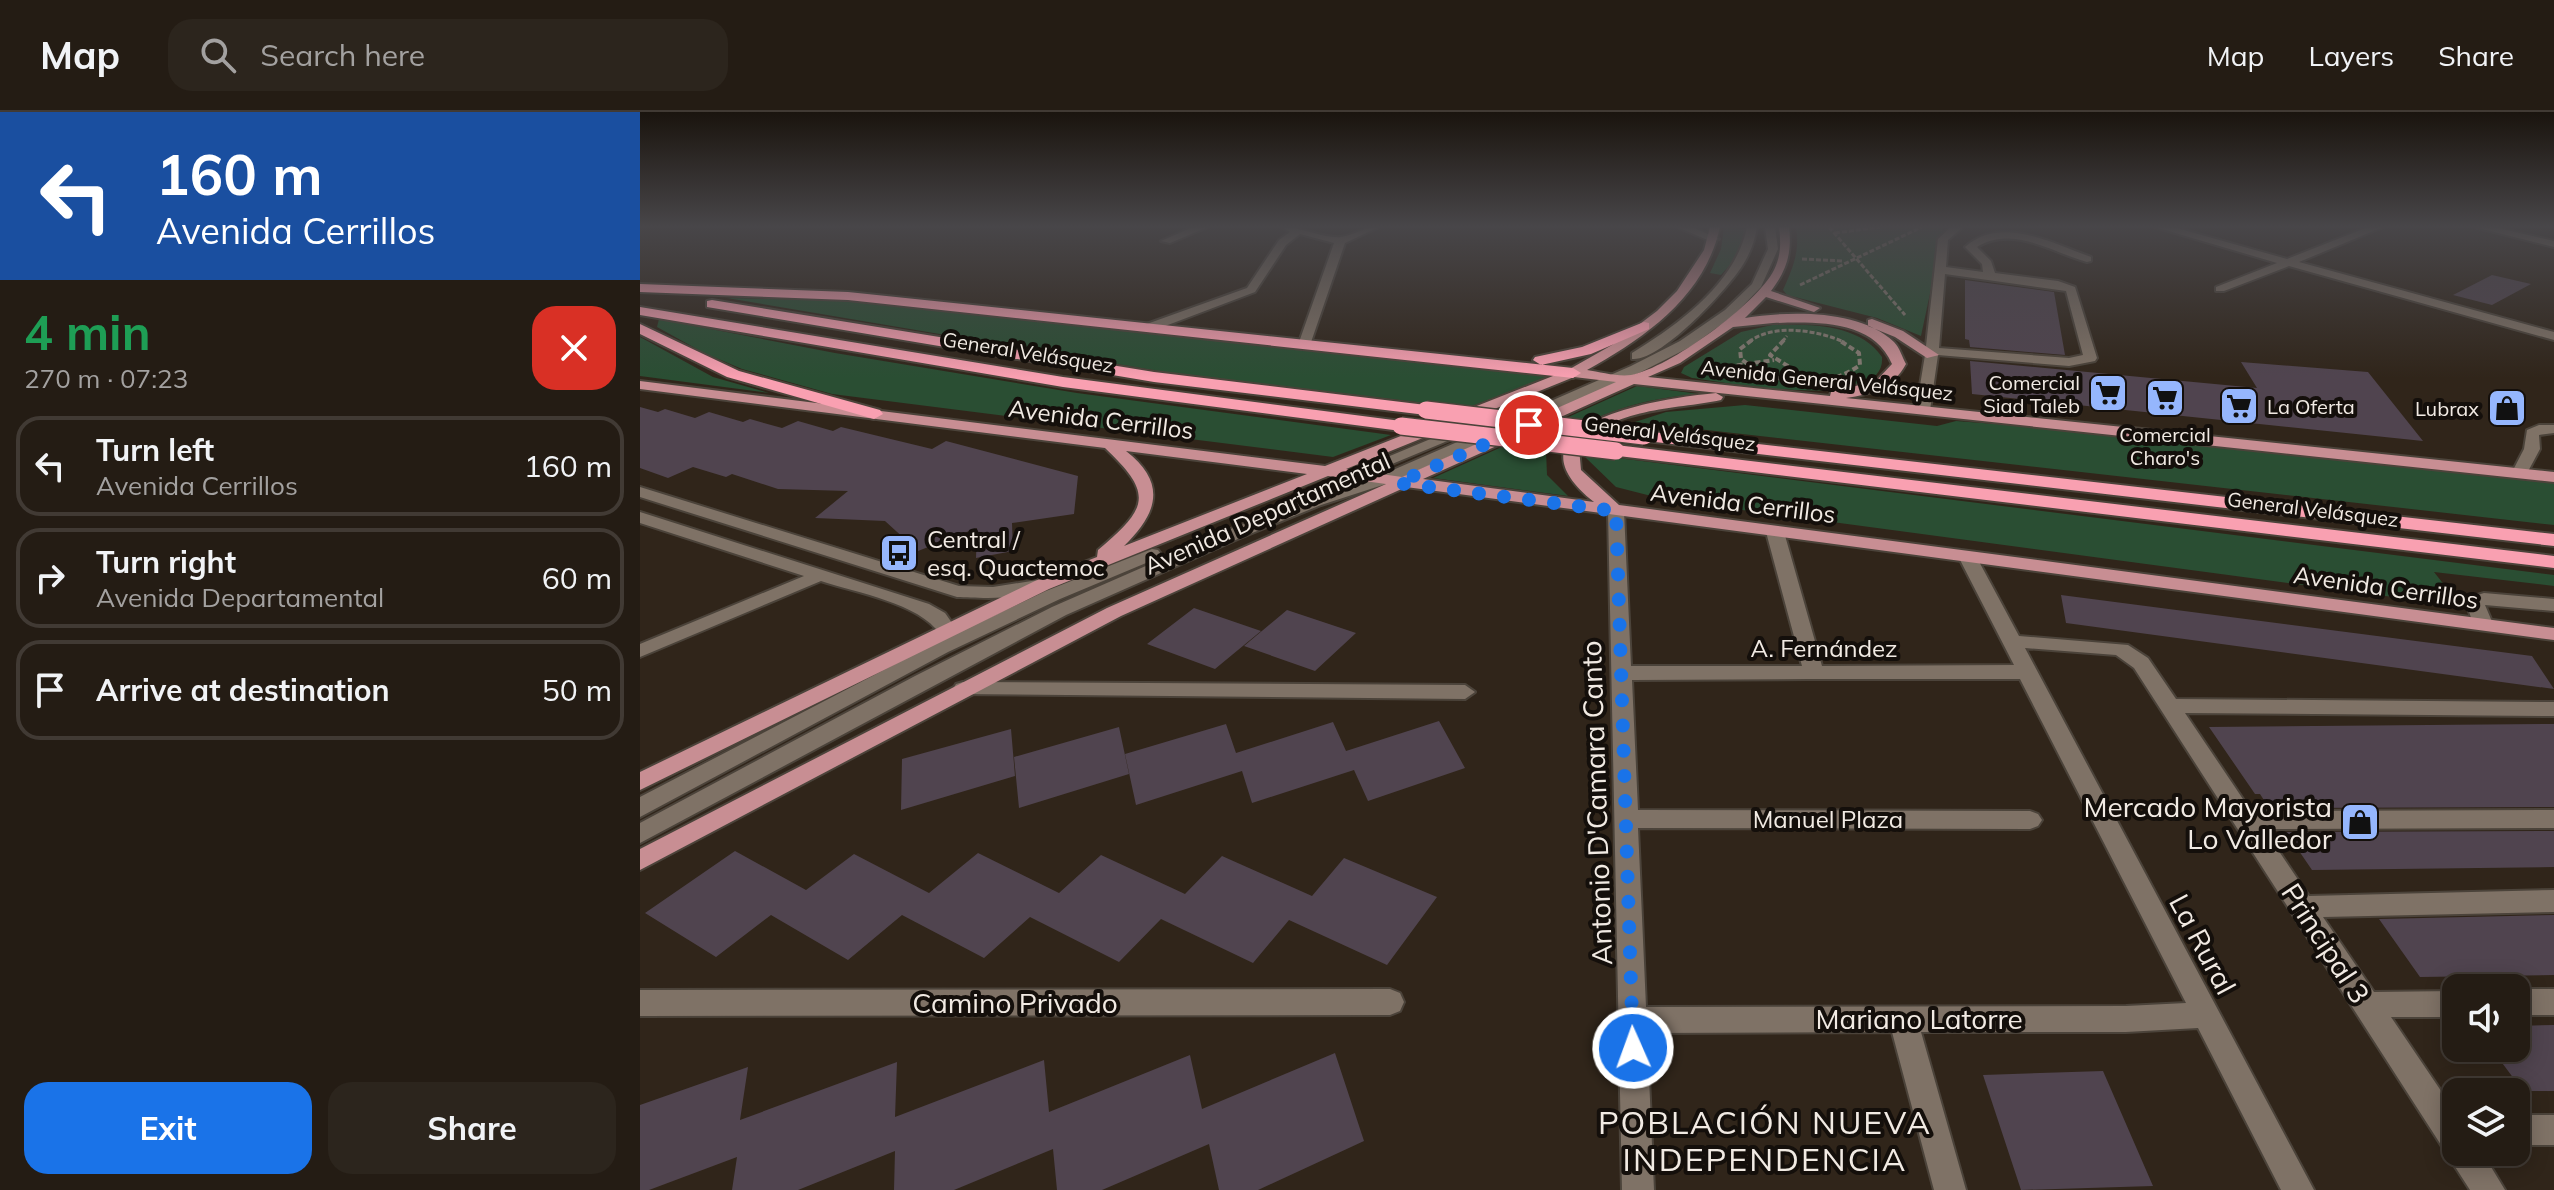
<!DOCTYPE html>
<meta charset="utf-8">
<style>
:root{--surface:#241c14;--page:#2c251d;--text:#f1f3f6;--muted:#a3a1a0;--line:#413a34;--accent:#1a73e8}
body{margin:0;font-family:Mulish,sans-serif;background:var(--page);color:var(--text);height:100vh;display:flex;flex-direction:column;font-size:30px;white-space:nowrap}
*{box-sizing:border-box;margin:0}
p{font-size:26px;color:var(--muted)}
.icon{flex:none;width:44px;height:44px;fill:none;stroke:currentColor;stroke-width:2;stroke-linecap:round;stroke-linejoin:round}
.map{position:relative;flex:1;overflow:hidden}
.drawer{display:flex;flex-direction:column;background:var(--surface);width:640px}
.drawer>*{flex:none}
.hud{background:#1a4fa0;color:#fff;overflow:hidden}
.buttons{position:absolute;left:1802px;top:862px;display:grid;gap:16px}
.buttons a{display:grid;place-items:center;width:88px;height:88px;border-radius:16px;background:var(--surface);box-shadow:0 4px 20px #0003,0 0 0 2px var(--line);font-size:40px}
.pin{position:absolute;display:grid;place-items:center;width:68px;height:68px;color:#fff;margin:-34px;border:4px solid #fff;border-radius:50%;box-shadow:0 2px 8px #0007}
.me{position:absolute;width:88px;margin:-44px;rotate:358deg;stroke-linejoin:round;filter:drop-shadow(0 0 6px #0008)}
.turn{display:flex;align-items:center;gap:28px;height:168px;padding:0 24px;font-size:36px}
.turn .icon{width:104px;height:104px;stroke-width:2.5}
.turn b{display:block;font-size:56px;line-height:68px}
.round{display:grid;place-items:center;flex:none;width:84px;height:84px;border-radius:24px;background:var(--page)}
.summary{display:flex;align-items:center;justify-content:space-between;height:136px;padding:0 24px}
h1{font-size:48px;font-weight:700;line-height:60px;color:#1e9e55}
.action{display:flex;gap:16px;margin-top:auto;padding:16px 24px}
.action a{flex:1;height:92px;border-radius:24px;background:var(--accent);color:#fff;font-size:32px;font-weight:700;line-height:92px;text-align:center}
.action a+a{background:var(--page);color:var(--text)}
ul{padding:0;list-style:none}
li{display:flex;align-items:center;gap:24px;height:100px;margin:0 16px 12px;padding:0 8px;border:4px solid var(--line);border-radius:24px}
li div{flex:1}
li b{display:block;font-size:30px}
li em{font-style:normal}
header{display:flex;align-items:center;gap:48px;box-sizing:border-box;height:112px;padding:0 40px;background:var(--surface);border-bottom:2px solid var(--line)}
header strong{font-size:38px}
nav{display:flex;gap:44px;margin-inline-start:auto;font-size:28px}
.search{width:560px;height:72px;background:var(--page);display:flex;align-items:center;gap:20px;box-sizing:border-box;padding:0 28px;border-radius:24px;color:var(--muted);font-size:30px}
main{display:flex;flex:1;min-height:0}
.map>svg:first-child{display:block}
.green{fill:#2a4e33}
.building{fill:#50444f}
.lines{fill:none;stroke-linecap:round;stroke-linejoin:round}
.minor-casing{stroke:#4b433a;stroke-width:4}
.major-casing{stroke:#4b433a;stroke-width:4}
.highway-casing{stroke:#4b433a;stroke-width:4}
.path-far1{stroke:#857c73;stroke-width:3;stroke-dasharray:5 2;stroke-linecap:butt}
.path{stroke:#857c73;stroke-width:4;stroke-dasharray:6 3;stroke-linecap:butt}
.minor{fill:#7f7266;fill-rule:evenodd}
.major{fill:#c88e93;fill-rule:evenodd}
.highway{fill:#f9a0b1;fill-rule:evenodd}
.highway-bridge-casing{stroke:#4b433a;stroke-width:20;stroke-linecap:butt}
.highway-bridge{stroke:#f9a0b1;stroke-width:17}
.route{stroke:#1a73e8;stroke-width:14;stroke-dasharray:0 25.2}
.labels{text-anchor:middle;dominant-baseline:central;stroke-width:8;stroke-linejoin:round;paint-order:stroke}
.far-street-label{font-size:20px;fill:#f1eae3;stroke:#140f0b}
.far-poi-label{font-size:20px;fill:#f1eae3;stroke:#140f0b;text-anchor:end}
.street-label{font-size:24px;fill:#f1eae3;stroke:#140f0b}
.poi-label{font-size:24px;fill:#f1eae3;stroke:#140f0b;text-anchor:start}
.near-street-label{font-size:28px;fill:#f1eae3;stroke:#140f0b}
.near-poi-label{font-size:28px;fill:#f1eae3;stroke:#140f0b;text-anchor:end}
.near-neighbourhood-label{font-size:32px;letter-spacing:2px;fill:#f1eae3;stroke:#140f0b}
</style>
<header>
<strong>Map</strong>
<div class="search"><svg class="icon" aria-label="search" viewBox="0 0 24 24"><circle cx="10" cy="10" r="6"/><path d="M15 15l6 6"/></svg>Search here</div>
<nav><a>Map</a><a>Layers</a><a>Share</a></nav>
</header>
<main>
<section class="drawer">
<div class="hud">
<div class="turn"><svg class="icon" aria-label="left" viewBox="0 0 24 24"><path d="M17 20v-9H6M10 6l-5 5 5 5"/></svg><div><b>160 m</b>Avenida Cerrillos</div></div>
</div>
<div class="summary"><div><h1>4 min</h1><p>270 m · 07:23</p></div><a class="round" style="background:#d93025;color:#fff"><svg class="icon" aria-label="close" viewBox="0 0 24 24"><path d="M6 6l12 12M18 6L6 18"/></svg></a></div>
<ul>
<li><svg class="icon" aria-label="left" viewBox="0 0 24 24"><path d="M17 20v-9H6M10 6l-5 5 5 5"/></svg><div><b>Turn left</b><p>Avenida Cerrillos</p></div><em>160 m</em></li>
<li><svg class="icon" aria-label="right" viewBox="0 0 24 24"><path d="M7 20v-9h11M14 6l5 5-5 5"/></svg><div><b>Turn right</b><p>Avenida Departamental</p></div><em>60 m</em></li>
<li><svg class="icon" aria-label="arrive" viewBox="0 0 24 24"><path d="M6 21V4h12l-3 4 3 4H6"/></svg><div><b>Arrive at destination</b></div><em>50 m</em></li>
</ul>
<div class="action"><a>Exit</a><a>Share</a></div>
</section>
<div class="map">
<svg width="1914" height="1078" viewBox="0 0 1914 1078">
<rect width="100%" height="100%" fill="#30251a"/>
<!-- green -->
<path class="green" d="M 1084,115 L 1105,117 L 1097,145 L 1081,163 L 1070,161 L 1081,137 Z
M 1156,115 L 1304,115 L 1281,224 L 1237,206 L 1147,183 L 1143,178 C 1153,156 1160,139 1156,115 Z
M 87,186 L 197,188 L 910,264 L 827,296 L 530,261 Z
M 19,207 L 195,241 L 437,281 L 751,323 L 693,345 L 192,282 L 102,257 L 64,241 L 17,215 Z
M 1132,213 C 1169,212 1219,211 1242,245 C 1247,302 1083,270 1052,266 L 1041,261 L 1044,255 L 1101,220 Z
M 0,225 L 73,265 L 129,281 L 0,264 Z
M 997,274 L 1060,282 C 1005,286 948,301 906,338 L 907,363 L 928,384 L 793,366 Z
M 1105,293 L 1297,314 L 1316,309 L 1448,319 L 1914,371 L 1914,413 L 995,310 L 1026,300 Z
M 962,344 L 1914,463 L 1914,474 L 1794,460 L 1821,494 L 1027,388 L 976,375 L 945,345 Z"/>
<!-- building -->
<path class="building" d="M 1852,163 L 1891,172 L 1852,193 L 1813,183 Z
M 1325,168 L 1414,180 L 1425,243 L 1330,235 L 1329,228 L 1325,227 Z
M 1330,249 L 1617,276 L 1601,250 L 1728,260 L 1783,329 L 1332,282 Z
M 0,295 L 18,300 L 25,297 L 55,306 L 69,300 L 103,310 L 110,307 L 142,316 L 158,309 L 193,319 L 201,315 L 292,337 L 306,329 L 438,364 L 434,402 L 372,411 L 373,439 L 336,446 L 337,416 L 278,439 L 245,409 L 175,406 L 208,379 L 138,377 L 92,362 L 86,365 L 53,355 L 28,366 L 0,356 Z
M 1421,483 L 1892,544 L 1914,577 L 1426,511 Z
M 554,496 L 621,519 L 575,557 L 507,532 Z
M 647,498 L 716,521 L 675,559 L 604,534 Z
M 799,609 L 825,656 L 728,689 L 714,658 L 612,691 L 602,659 L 496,693 L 485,642 L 586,612 L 596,641 L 693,610 L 706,639 Z
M 1914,612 L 1914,695 L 1629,696 L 1620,682 L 1615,682 L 1569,615 Z
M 479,615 L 489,662 L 379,696 L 374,645 Z
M 371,617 L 375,664 L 261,698 L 262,647 Z
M 1914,719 L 1914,755 L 1672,758 L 1646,720 Z
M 95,739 L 166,778 L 214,742 L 289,781 L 338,741 L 419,781 L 461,743 L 545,782 L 582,744 L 672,784 L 704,746 L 797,785 L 747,853 L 649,808 L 613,851 L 521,807 L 479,850 L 390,805 L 344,846 L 262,803 L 208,848 L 131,803 L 76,845 L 5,801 Z
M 1914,803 L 1914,863 L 1780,865 L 1739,807 Z
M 1914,913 L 1914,979 L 1883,979 L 1851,936 L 1876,936 L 1876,914 Z
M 695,941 L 724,1029 L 618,1078 L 579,1078 L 569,1032 L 462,1078 L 417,1078 L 413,1037 L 314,1078 L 254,1078 L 255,1039 L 158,1078 L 92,1078 L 97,1045 L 9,1078 L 0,1078 L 0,993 L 108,955 L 100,1008 L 257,950 L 255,1005 L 404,948 L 409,1000 L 550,943 L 562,997 Z
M 1463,959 L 1513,1074 L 1381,1078 L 1343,963 Z"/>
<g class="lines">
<defs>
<path id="minor" d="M 553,115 L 568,115 L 530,131 L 521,129 Z
M 642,115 C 660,115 686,127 701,125 C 715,123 724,115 739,115 L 705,131 L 669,236 L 658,233 L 694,131 L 660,122 L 646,133 L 615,180 L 512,219 L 504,219 L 504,213 L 607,176 L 639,128 L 650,120 Z
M 1037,115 L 1052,115 L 1079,127 L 1070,129 Z
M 1107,115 L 1117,115 C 1115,128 1111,139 1104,151 C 1090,175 1021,250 992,247 L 992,241 C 1038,213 1096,171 1107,115 Z
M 1125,115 L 1135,115 L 1138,137 L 1121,175 L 1093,204 L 1050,235 L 1001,260 L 749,371 L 681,393 L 600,426 L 426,503 L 0,731 L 0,711 L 275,564 L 412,495 L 588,418 L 669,387 L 737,365 L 991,254 L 1040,229 L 1085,198 L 1112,172 L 1128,137 Z
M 1311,115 L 1323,115 L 1308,128 L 1306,155 L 1343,160 L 1342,152 L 1325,135 C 1361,103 1412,131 1451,145 L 1451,149 L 1447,150 C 1411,140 1373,113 1337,135 L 1351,149 L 1355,161 L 1418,169 L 1435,175 L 1457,246 L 1455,249 L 1429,254 L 1298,243 L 1290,298 L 1288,301 L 1278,301 L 1276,298 L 1285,243 L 1298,127 ZM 1305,162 L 1426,179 L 1443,243 L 1429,246 L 1299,236 Z
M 1515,115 L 1533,115 L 1647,147 L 1728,115 L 1743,115 L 1659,150 L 1914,220 L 1914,228 L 1649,154 L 1584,179 L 1576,179 L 1576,175 L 1637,151 Z
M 1834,115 L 1854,115 L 1914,129 L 1914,135 Z
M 824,313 L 829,314 L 829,320 L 704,372 L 692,372 L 690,369 Z
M 1914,313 L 1914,321 L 1899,323 L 1900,337 L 1885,365 L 1873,365 L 1871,362 L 1884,337 L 1887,318 L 1899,313 Z
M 0,375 L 319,474 L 353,475 L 398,468 L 407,474 C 391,489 339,486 317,485 L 0,385 Z
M 976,394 L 984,399 L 991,554 L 1162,554 L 1126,420 L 1135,415 L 1144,420 L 1182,554 L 1374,553 L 1318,444 L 1327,439 L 1336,444 L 1379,524 L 1488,533 L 1508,546 L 1536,587 L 1914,590 L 1914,604 L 1545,601 L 1611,699 L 1914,698 L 1914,716 L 1624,717 L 1669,784 L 1914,778 L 1914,800 L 1683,805 L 1734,880 L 1816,879 L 1816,905 L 1751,905 L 1816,1001 L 1816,1040 L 1842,1040 L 1865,1078 L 1830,1078 L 1494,556 L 1476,543 L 1385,536 L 1674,1078 L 1641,1078 L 1558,916 L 1486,920 L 1281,920 L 1326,1078 L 1294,1078 L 1252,920 L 1007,921 L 1014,1078 L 982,1078 L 968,399 ZM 1168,567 L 1380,567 L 1546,891 L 1486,894 L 1006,895 L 998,716 L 1390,717 L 1398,714 L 1402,708 L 1398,702 L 1390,699 L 998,698 L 992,568 Z
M 0,400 L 289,492 L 305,501 L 317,518 L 307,524 L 300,522 C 279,491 217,481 181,469 L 0,545 L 0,532 L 164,464 L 0,411 Z
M 512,437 L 518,438 L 521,442 L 518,446 L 420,487 L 308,540 L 0,705 L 0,685 L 294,532 L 406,479 Z
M 1844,481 L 1914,487 L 1914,499 L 1845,493 L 1853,512 L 1843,518 L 1833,512 L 1826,490 L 1828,486 Z
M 323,570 L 825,573 L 835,580 L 825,587 L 316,582 L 313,577 L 316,572 Z
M 750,877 L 760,881 L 764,890 L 760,899 L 750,903 L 0,904 L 0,878 Z
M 1876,877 L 1914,877 L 1914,903 L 1876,903 Z
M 1876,1003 L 1914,1003 L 1914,1033 L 1876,1033 Z"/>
<path id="major" d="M 1070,115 L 1080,115 C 1065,184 1005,226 947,258 C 960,260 978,265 991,263 C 1029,256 1117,192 1134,158 C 1141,144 1141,130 1139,115 L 1149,115 C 1152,141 1147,158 1131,179 L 1180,196 L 1174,200 L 1126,185 L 1105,206 C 1149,199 1219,197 1254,230 C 1260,236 1262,245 1266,252 C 1253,276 1232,282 1206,286 L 1914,360 L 1914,370 L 994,272 L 783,367 L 954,390 C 855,311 1022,286 1076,281 L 1083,285 L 1081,288 C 1033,298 973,295 939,336 L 941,358 L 979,393 L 1914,516 L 1914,528 L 766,375 L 481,504 L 0,758 L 0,737 L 467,496 L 746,372 L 688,364 L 409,477 L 0,678 L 0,660 L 395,469 L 457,445 L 458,438 C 508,396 514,382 465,336 L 0,277 L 0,269 L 685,354 L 928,258 L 972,233 L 1017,199 L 1037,179 L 1064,138 ZM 1133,211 C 1175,210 1233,207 1252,252 L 1236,269 L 1191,280 L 1190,284 L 1008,265 L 1040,251 L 1093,215 ZM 934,265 L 976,270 L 762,365 L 706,357 ZM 486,339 L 667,362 L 484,434 C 518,401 527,371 486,339 Z
M 1232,207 L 1263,219 L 1299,243 L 1287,246 L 1255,225 L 1228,214 L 1228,208 Z"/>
<path id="highway" d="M 0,172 L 208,180 L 933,256 L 941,261 L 933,266 L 208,188 L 0,180 Z
M 72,188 L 514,260 L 786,293 L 795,298 L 786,303 L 514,270 L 67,195 L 67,189 Z
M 0,195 L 423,265 L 761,309 L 770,314 L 761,319 L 423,275 L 0,203 Z
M 1004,210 L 1009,211 L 1009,217 L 951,242 L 901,253 L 893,248 L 895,245 L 942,235 Z
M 0,212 L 99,259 L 240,298 L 243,302 L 234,307 L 87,265 L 0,222 Z
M 1004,319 L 1914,422 L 1914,434 L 998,328 L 995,324 L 998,320 Z
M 976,333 L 1914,444 L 1914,456 L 970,343 L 967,339 Z"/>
</defs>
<!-- minor casing -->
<use href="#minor" class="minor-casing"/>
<!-- major casing -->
<use href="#major" class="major-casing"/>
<!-- highway casing -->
<use href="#highway" class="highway-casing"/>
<!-- path-far1 -->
<path class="path-far1" d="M 1189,115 L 1265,203
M 1195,121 L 1240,115
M 1162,147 L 1204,149
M 1160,173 L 1282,115
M 1109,230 C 1133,211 1177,218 1204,230
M 1142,230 L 1147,224"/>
<!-- path -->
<path class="path" d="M 1112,228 L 1100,237 L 1101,247 C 1135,274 1184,279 1220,253 L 1219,241 L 1199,228
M 1144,228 L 1130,243 L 1156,259 L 1163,268
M 1079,256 L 1134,248"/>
<!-- minor -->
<use href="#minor" class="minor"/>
<!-- major -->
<use href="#major" class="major"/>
<!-- highway -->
<use href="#highway" class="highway"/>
<defs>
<path id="highway-bridge" d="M 786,298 L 1004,324
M 761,314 L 976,339"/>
</defs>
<!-- highway-bridge casing -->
<use href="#highway-bridge" class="highway-bridge-casing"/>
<!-- highway-bridge -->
<use href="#highway-bridge" class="highway-bridge"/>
</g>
<!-- sky -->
<linearGradient id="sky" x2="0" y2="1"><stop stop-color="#1a140e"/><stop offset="0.43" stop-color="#484649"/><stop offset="1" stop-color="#484649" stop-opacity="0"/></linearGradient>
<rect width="1914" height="266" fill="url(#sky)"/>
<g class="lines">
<!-- route -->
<path class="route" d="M 889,313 L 757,371 L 976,399 L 993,936"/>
</g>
<!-- icons -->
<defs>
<symbol id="supermarket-square" viewBox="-11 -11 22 22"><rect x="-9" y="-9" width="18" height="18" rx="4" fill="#95b6fd" stroke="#140f0b"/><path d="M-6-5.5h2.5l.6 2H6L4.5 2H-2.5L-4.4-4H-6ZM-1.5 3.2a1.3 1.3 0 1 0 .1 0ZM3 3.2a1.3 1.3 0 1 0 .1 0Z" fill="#111"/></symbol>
<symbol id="shop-square" viewBox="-11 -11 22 22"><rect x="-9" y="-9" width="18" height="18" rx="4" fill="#95b6fd" stroke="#140f0b"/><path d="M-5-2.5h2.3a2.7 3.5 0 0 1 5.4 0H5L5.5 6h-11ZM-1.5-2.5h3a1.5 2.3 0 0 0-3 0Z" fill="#111"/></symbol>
<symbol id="bus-square" viewBox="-11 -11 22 22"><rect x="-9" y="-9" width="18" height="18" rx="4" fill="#95b6fd" stroke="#140f0b"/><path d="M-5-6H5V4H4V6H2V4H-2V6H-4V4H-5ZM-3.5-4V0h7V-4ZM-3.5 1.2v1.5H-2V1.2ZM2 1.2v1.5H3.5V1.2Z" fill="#111"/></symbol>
</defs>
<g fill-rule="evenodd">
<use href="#supermarket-square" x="1446" y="259" width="44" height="44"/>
<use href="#supermarket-square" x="1503" y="264" width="44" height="44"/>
<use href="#supermarket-square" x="1577" y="272" width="44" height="44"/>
<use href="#shop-square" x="1845" y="274" width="44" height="44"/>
<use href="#bus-square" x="237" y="419" width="44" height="44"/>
<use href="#shop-square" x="1698" y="688" width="44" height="44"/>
</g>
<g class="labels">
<!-- far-street labels -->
<g class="far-street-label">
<text transform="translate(388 240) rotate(9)">General Velásquez</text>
<text transform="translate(1187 268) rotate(6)">Avenida General Velásquez</text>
<text transform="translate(1030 321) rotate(7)">General Velásquez</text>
<text transform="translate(1673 397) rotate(7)">General Velásquez</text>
</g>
<!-- far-poi labels -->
<g class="far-poi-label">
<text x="1440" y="270">Comercial<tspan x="1440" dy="23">Siad Taleb</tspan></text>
<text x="1627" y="294" text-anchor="start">La Oferta</text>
<text x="1839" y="296">Lubrax</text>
<text x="1525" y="322" text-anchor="middle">Comercial<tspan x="1525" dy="23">Charo's</tspan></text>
</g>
<!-- street labels -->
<g class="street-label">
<text transform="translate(461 307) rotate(7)">Avenida Cerrillos</text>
<text transform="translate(1103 391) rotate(7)">Avenida Cerrillos</text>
<text transform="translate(627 401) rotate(-24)">Avenida Departamental</text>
<text transform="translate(1746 475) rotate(8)">Avenida Cerrillos</text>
<text x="1184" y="536">A. Fernández</text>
<text x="1188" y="707">Manuel Plaza</text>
</g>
<!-- poi labels -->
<g class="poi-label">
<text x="287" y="427">Central /<tspan x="287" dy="28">esq. Quactemoc</tspan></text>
</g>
<!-- near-street labels -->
<g class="near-street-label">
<text transform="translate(956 691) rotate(-92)">Antonio D'Camara Canto</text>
<text transform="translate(1686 831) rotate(57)">Principal 3</text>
<text transform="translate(1563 832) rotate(62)">La Rural</text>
<text x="375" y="890">Camino Privado</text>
<text x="1279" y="906">Mariano Latorre</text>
</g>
<!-- near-poi labels -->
<g class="near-poi-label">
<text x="1692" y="694">Mercado Mayorista<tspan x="1692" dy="32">Lo Valledor</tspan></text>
</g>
<!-- near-neighbourhood labels -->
<g class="near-neighbourhood-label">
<text x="1125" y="1010">POBLACIÓN NUEVA<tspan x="1125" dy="37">INDEPENDENCIA</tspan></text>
</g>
</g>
</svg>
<div class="buttons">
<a><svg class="icon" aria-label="sound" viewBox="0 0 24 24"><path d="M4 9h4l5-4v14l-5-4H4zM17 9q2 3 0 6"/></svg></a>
<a><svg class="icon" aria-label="layers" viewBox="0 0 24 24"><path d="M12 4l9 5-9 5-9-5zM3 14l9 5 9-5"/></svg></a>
</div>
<div class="pin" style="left:889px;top:313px;background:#d93025"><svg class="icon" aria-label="arrive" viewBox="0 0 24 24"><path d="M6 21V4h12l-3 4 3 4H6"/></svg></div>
<svg class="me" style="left:993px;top:936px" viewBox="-20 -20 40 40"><circle r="17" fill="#1a73e8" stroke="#fff" stroke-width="3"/><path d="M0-11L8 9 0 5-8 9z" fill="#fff"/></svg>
</div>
</main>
